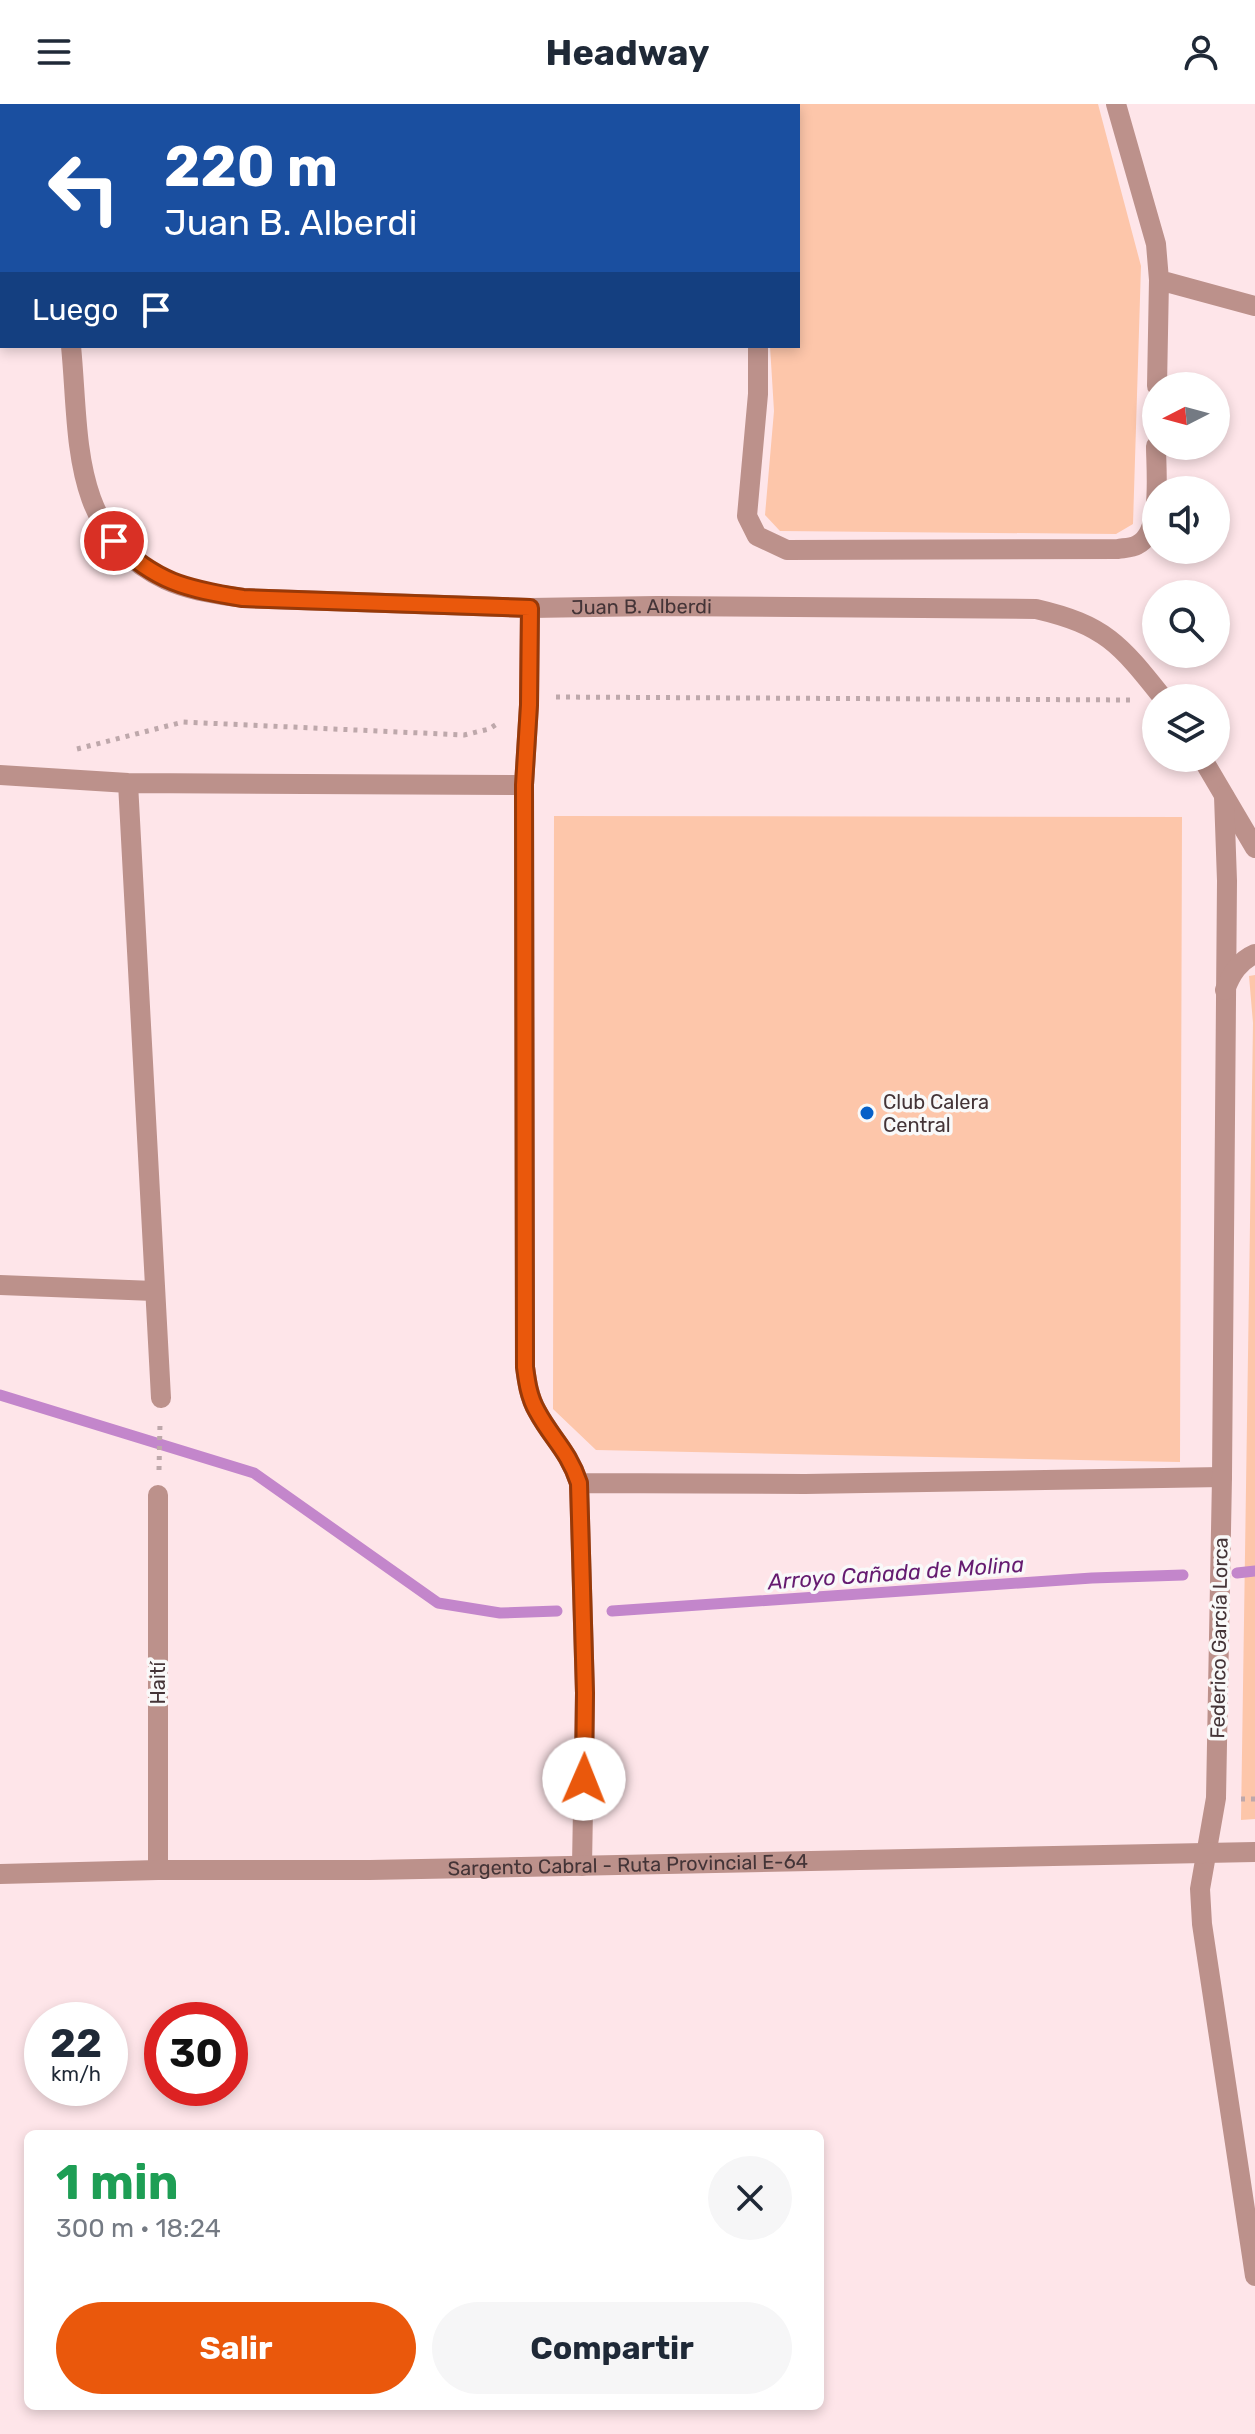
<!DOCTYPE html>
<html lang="es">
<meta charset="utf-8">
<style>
:root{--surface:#fff;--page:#f6f6f7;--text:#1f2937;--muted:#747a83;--accent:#ea580c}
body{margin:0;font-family:Rubik,sans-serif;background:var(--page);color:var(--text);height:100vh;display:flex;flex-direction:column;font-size:30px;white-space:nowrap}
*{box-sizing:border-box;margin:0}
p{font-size:26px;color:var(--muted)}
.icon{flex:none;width:44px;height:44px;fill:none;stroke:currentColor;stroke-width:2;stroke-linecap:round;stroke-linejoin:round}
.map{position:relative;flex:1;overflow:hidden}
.sheet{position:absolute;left:24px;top:2026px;width:800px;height:280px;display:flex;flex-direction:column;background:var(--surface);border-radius:12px;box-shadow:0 4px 12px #0003}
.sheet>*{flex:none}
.hud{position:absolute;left:0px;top:0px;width:800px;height:244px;box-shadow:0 4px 12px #0003;background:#1a4fa0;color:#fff;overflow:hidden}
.needle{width:52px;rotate:264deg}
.tools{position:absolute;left:1142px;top:268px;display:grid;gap:16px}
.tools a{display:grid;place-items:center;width:88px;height:88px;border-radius:50%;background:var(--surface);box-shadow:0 4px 12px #0003;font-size:40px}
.speed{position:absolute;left:24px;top:1898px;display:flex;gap:16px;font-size:40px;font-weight:700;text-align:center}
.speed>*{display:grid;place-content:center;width:104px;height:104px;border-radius:50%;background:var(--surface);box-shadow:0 4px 12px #0003;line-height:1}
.speed small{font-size:20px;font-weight:400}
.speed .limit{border:12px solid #d22;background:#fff;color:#111}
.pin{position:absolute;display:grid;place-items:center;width:68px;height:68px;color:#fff;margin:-34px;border:4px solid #fff;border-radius:50%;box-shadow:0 2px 8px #0007}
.me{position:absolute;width:88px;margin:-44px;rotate:1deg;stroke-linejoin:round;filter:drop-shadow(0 0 6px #0008)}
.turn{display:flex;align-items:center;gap:28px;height:168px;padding:0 32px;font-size:36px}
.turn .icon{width:104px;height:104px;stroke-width:2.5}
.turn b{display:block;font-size:56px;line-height:68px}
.then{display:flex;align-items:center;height:76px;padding:0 32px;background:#0003;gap:16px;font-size:30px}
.round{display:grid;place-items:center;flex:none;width:84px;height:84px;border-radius:42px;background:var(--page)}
.summary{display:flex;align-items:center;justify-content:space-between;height:136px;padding:0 32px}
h1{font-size:48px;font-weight:700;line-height:60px;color:#1e9e55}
.button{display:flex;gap:16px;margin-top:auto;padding:16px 32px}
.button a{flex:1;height:92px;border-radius:48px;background:var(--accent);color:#fff;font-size:32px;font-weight:700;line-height:92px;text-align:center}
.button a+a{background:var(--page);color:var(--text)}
header{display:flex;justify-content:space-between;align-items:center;height:104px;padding:0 32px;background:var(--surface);font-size:36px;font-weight:700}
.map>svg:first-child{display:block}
.green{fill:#fdc6aa}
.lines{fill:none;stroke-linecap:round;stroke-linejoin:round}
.stream{stroke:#c386cb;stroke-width:11}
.path{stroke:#bea8ab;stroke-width:5;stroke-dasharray:4 6;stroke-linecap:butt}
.minor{stroke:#bc918b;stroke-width:20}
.tertiary{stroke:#bc918b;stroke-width:20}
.route-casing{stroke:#983908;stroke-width:20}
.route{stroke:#ea580c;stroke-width:14}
.poi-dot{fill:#055fc8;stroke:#f9f9f9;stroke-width:3}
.labels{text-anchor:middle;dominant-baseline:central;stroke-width:7;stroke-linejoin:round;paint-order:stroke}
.street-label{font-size:20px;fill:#443437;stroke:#f9f9f9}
.poi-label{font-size:20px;fill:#443437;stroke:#f9f9f9;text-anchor:start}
.water-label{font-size:22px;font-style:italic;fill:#651b70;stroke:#f9f9f9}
</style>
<header><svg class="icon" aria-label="menu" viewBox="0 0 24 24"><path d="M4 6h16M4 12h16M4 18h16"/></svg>Headway<svg class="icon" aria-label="person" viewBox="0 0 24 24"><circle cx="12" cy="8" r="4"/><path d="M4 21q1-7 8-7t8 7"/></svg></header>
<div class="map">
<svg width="1255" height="2330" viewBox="0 0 1255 2330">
<rect width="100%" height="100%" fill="#fee5e9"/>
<!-- green -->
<path class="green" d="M 728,0 L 1098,0 L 1141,162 L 1133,420 L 1116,430 L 780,427 L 765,411 L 774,307 L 770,242 L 798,242 L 798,2 Z
M 554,712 L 1182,713 L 1180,1358 L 596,1346 L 553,1305 Z
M 1255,871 L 1255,1715 L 1241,1716 L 1253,919 L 1249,872 Z"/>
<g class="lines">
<!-- stream -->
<path class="stream" d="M 0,1291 L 254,1369 L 438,1499 L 500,1509 L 557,1507
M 1237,1469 L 1255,1467
M 612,1507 L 1092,1474 L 1183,1471"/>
<!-- path -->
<path class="path" d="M 556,593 L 1130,596
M 77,645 L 183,618 L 464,631 L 489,625 L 500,618
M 159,1366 L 160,1320
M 1241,1695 L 1255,1695"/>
<!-- minor -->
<path class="minor" d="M 217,0 L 221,2
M 709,0 L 709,2
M 1116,0 L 1156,140 L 1159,176 L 1157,282
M 1159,176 L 1255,202
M 758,242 L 758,290 L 747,412 L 757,432 L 787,446 L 1118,445 C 1123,444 1132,444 1137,441 C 1163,429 1156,367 1156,342
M 530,504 L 529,601 L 524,681 L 525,1263 C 527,1278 529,1293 537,1307 C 552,1335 568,1346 579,1379 L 585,1589 L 582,1762
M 0,671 L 128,679 L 524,681
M 128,679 L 161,1294
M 0,1181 L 154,1187
M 579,1379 L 805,1380 L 1222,1373
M 158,1391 L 158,1766"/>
<!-- tertiary -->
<g class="tertiary">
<path d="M 0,167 L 2,168"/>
<path id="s1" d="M 71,242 C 80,333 69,430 166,476 C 190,487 217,490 243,494 L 530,504 L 657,502 L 1036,505 C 1105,521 1120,540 1163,594"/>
<path d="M 1202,654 L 1255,744"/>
<path d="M 1224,692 L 1227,777 L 1222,1373 L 1216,1694 L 1200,1785 L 1202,1820 L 1255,2172"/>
<path d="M 1225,886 C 1231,870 1239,857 1255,850"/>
<path id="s2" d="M 0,1770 L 158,1766 L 370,1766 L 1255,1748"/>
</g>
</g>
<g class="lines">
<defs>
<path id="route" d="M 114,437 C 156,478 186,485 243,494 L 530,504 L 529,601 L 524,681 L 525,1263 C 527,1278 529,1293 537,1307 C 552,1335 568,1346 579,1379 L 585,1589 L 584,1675"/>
</defs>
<!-- route casing -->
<use href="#route" class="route-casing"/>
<!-- route -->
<use href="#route" class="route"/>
</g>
<!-- markers -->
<circle class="poi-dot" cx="867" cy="1009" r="8"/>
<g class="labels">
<!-- street labels -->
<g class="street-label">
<text stroke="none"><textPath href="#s1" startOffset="746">Juan B. Alberdi</textPath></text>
<text transform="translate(1219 1534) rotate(-89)">Federico García Lorca</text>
<text transform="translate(158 1579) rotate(-90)">Haití</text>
<text stroke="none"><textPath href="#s2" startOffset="628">Sargento Cabral - Ruta Provincial E-64</textPath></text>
</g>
<!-- poi labels -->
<g class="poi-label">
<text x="883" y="998">Club Calera<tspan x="883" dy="23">Central</tspan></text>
</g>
<!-- water labels -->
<g class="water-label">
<text transform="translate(896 1469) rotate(-4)">Arroyo Cañada de Molina</text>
</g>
</g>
</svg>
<div class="tools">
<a><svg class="needle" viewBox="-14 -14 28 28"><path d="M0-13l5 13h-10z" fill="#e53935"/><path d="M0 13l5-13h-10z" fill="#747a83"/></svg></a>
<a><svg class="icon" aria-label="sound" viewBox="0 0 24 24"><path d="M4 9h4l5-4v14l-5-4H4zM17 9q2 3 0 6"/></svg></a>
<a><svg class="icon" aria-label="search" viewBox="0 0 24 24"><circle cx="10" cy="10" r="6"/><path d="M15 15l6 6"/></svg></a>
<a><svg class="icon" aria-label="layers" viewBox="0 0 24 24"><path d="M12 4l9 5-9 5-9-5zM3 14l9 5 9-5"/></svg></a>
</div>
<div class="speed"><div>22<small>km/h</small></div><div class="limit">30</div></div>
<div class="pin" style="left:114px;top:437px;background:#d93025"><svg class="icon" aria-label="arrive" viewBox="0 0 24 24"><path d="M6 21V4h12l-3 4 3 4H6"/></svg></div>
<svg class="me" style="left:584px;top:1675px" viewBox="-20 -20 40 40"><circle r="19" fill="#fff"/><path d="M0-13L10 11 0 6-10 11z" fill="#ea580c"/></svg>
<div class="hud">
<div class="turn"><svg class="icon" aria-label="left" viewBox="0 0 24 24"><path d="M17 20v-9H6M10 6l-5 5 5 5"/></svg><div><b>220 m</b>Juan B. Alberdi</div></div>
<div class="then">Luego<svg class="icon" aria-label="arrive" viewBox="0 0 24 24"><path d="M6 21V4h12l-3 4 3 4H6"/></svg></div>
</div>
<section class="sheet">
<div class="summary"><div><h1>1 min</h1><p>300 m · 18:24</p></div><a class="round"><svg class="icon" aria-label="close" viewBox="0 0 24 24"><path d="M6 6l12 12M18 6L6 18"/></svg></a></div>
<div class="button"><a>Salir</a><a>Compartir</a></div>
</section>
</div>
